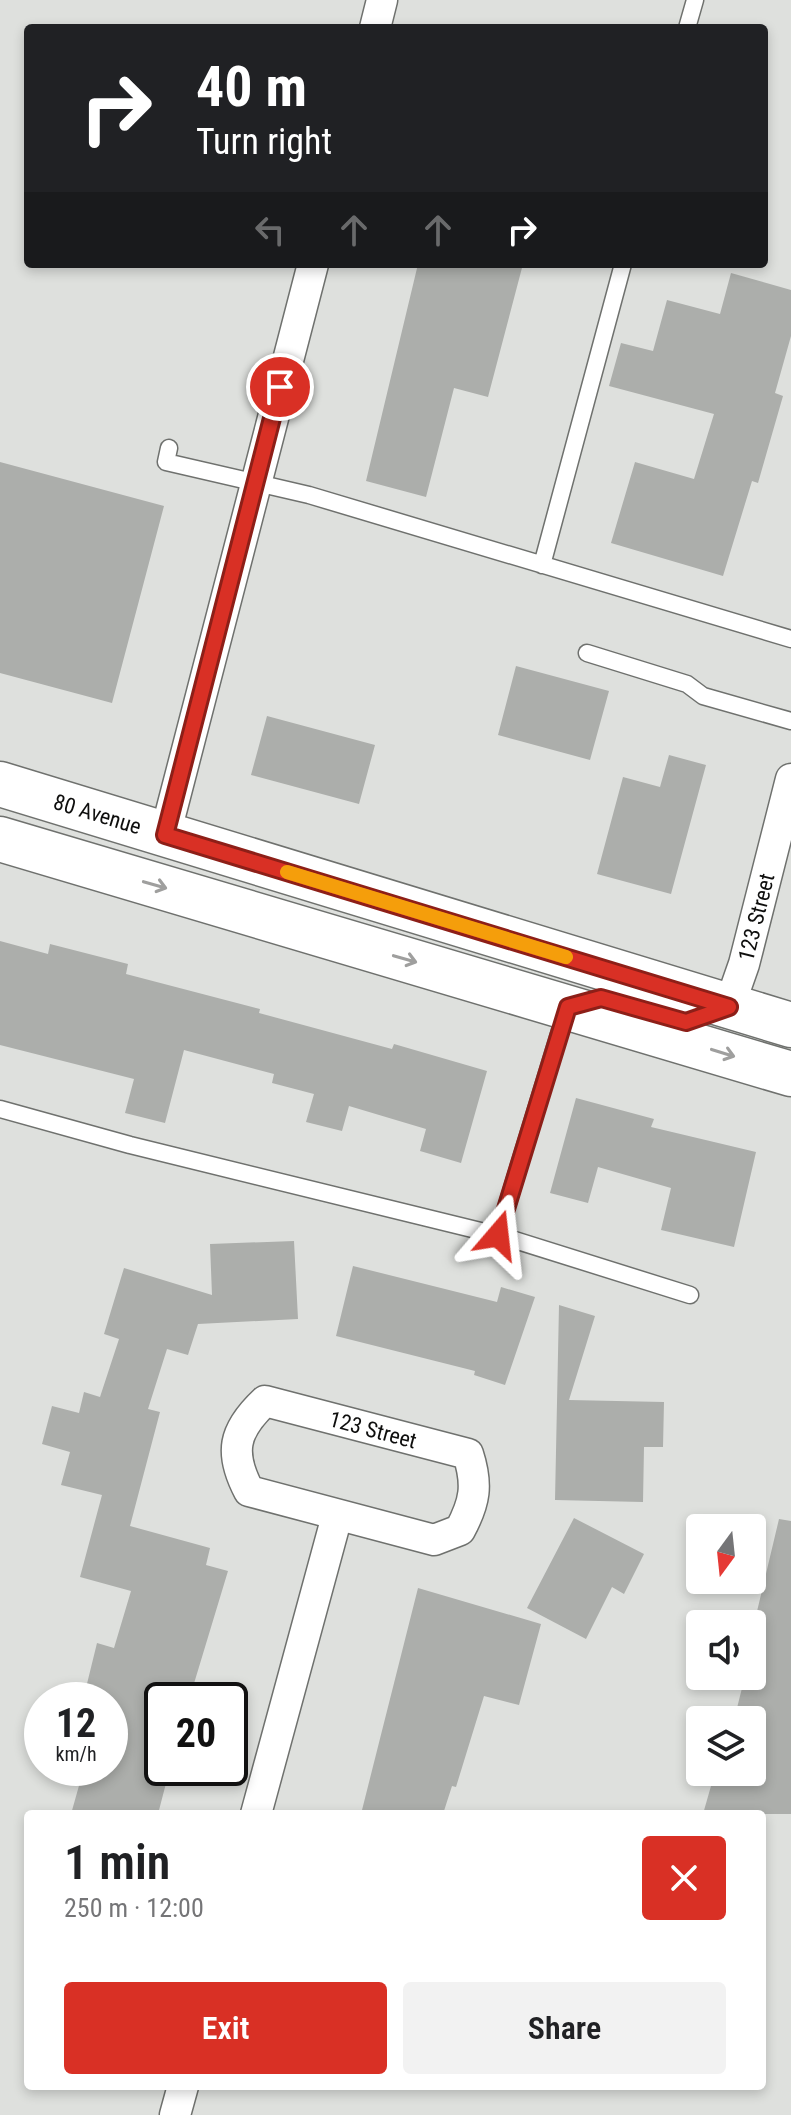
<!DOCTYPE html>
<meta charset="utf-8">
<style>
:root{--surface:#fff;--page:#f2f2f2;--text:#202124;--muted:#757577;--accent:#d93025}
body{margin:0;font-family:"Roboto Condensed",sans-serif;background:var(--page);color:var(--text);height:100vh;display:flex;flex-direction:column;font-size:30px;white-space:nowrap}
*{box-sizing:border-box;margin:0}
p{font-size:26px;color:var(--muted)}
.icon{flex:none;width:44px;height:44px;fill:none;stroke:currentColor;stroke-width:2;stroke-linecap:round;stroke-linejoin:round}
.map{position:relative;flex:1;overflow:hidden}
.side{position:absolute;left:24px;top:1810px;width:742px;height:280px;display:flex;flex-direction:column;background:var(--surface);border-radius:8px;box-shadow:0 4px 12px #0003}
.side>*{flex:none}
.top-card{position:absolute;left:24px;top:24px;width:744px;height:244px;border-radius:8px;box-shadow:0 4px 12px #0003;background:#202124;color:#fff;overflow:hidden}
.needle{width:52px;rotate:195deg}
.fabs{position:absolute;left:686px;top:1514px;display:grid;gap:16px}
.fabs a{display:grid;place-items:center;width:80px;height:80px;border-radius:8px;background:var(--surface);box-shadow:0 4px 12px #0003;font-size:40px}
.speed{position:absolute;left:24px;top:1682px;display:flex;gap:16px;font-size:40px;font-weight:700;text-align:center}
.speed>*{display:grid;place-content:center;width:104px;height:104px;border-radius:50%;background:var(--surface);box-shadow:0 4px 12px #0003;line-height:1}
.speed small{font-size:20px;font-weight:400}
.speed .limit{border:4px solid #111;border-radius:12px;background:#fff;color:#111}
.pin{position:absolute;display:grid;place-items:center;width:68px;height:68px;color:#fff;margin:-34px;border:4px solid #fff;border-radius:50%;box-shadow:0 2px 8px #0007}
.me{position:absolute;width:88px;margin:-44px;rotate:17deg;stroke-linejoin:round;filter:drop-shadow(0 0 6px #0008)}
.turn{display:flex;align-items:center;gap:28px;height:168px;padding:0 40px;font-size:36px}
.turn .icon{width:104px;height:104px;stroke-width:2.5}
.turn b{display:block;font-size:56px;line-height:68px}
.lanes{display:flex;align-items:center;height:76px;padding:0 40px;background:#0003;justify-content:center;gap:40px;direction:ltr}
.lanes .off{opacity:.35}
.round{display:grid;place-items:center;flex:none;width:84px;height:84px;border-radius:8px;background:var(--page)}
.summary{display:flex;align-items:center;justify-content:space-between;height:136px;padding:0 40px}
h1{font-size:48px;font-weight:600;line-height:60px}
.action{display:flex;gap:16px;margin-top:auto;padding:16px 40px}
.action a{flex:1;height:92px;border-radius:8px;background:var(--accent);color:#fff;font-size:32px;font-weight:600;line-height:92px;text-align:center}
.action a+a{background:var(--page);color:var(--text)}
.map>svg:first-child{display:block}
.building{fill:#acaeab}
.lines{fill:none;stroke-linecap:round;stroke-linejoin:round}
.lane-casing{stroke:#6f716e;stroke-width:19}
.street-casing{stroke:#6f716e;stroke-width:33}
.secondary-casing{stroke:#6f716e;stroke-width:47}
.lane{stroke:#fff;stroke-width:16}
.street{stroke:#fff;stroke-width:30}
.secondary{stroke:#fff;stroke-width:44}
.oneway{stroke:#9f9f9e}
.route-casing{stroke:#8d1f18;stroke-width:20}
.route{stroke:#d93025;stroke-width:14}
.slow{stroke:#f59e0b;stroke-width:14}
.labels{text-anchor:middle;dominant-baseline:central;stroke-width:6;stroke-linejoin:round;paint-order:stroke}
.street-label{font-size:22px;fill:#0e0e0d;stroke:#fff}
</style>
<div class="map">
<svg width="791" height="2115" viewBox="0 0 791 2115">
<rect width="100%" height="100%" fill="#dee0dd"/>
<!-- building -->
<path class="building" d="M 418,264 L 523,264 L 488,397 L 454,388 L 426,497 L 366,481 Z
M 731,273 L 791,290 L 791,336 L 775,393 L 783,396 L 758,483 L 752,481 L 723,576 L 611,543 L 635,462 L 694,479 L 714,414 L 609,386 L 621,343 L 653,351 L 667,300 L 720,314 Z
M 0,462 L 164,506 L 112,703 L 0,673 Z
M 516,666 L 609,691 L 590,760 L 498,735 Z
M 267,716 L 375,745 L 359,804 L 251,775 Z
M 669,755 L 706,765 L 671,894 L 597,874 L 623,777 L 660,787 Z
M 0,941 L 48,954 L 50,944 L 128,964 L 126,974 L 260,1009 L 259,1013 L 392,1049 L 394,1044 L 487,1071 L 461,1163 L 420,1151 L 426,1129 L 349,1106 L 342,1131 L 306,1122 L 314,1094 L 272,1083 L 274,1074 L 184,1050 L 165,1123 L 125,1113 L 134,1079 L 0,1045 Z
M 576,1098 L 654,1119 L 651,1127 L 756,1152 L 734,1247 L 661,1230 L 671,1188 L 598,1167 L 588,1203 L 550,1193 Z
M 294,1241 L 298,1319 L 198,1324 L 188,1355 L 167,1349 L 148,1409 L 160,1412 L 130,1526 L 210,1548 L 206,1565 L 228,1571 L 189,1700 L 162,1700 L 162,1768 L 170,1768 L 158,1814 L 71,1814 L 84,1768 L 110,1768 L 110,1700 L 83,1700 L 97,1643 L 114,1648 L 131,1591 L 80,1577 L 102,1495 L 61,1485 L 70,1452 L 42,1444 L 52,1406 L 79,1413 L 84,1392 L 100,1397 L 119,1339 L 104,1334 L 124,1268 L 212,1295 L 210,1244 Z
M 353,1266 L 497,1302 L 501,1287 L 535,1297 L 505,1385 L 474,1375 L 475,1371 L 336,1336 Z
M 559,1305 L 595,1316 L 569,1400 L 664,1402 L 663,1447 L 644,1447 L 643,1502 L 555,1500 Z
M 574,1518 L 644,1554 L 624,1594 L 612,1587 L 586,1639 L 527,1608 Z
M 779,1519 L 791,1521 L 791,1814 L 703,1814 L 715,1772 L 752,1772 L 752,1720 L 734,1720 L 745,1676 L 752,1676 L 752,1647 L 758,1624 L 754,1624 Z
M 418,1588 L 541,1624 L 519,1705 L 484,1696 L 456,1787 L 452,1786 L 443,1814 L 361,1814 Z"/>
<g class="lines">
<defs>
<path id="lane" d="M 687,28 L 695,0
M 169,448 L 166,462 L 309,495 L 791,639
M 542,565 L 623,264
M 587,653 L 687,684 L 703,696 L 791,721
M 0,1109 L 130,1145 L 505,1237 L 690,1295
M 498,1235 L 566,1011"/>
<g id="street">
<path d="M 375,28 L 382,0"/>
<path d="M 165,835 L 313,264"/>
<path id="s1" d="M 729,1007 L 744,964 L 791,779"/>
<path d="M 265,1401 L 468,1454 C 478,1485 475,1502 460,1530 L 434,1540 L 249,1491 C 229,1453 233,1431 265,1401 Z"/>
<path d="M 256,1814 L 337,1516"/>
<path d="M 175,2115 L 183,2086"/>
</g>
<g id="secondary">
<path id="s2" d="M 0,784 L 791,1025"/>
<path d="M 0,839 L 791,1074"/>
</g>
</defs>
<!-- lane casing -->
<use href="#lane" class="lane-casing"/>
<!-- street casing -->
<use href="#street" class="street-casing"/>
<!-- secondary casing -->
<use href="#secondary" class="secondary-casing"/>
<!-- lane -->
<use href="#lane" class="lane"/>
<!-- street -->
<use href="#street" class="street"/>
<!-- secondary -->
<use href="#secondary" class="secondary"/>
</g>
<!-- one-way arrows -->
<defs><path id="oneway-shaft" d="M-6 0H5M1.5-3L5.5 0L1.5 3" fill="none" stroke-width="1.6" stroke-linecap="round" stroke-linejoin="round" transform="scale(2)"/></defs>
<g class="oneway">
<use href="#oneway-shaft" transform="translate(155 885) rotate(16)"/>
<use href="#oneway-shaft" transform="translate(405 959) rotate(16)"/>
<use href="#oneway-shaft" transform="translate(723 1053) rotate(17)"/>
</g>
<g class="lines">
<defs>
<path id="route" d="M 280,387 L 165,835 L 729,1007 L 686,1022 L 601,998 L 568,1007 L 498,1235"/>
</defs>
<!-- route casing -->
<use href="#route" class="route-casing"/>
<!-- route -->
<use href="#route" class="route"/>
<!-- slow -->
<path class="slow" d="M 287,872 L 566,957"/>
</g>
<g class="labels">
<!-- street labels -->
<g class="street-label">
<text stroke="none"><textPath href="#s2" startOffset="102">80 Avenue</textPath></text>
<text stroke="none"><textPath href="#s1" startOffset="94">123 Street</textPath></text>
<text transform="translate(373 1430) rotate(15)">123 Street</text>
</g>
</g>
</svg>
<div class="fabs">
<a><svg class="needle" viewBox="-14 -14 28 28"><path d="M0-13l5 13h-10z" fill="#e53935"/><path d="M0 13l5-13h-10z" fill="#757577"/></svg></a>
<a><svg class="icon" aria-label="sound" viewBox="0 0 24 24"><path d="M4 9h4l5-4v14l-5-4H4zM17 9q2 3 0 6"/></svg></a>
<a><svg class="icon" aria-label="layers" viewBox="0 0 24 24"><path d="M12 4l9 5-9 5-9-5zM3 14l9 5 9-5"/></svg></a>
</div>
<div class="speed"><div>12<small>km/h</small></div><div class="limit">20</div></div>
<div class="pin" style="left:280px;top:387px;background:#d93025"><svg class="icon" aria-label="arrive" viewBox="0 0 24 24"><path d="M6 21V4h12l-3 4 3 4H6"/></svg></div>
<svg class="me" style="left:498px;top:1235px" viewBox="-20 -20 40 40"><path d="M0-17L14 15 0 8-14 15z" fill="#d93025" stroke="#fff" stroke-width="4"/></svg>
<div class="top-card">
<div class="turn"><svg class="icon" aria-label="right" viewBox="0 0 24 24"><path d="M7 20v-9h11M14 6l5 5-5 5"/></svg><div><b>40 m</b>Turn right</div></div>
<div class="lanes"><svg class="icon off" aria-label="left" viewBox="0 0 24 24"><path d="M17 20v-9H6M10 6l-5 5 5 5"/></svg><svg class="icon off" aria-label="ahead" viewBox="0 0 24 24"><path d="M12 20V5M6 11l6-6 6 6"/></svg><svg class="icon off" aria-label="ahead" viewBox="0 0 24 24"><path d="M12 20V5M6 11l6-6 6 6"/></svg><svg class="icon" aria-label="right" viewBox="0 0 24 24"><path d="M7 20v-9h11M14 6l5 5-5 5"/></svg></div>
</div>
<section class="side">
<div class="summary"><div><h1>1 min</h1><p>250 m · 12:00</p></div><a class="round" style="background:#d93025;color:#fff"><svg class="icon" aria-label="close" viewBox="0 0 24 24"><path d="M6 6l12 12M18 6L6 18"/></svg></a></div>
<div class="action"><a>Exit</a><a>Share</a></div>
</section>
</div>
